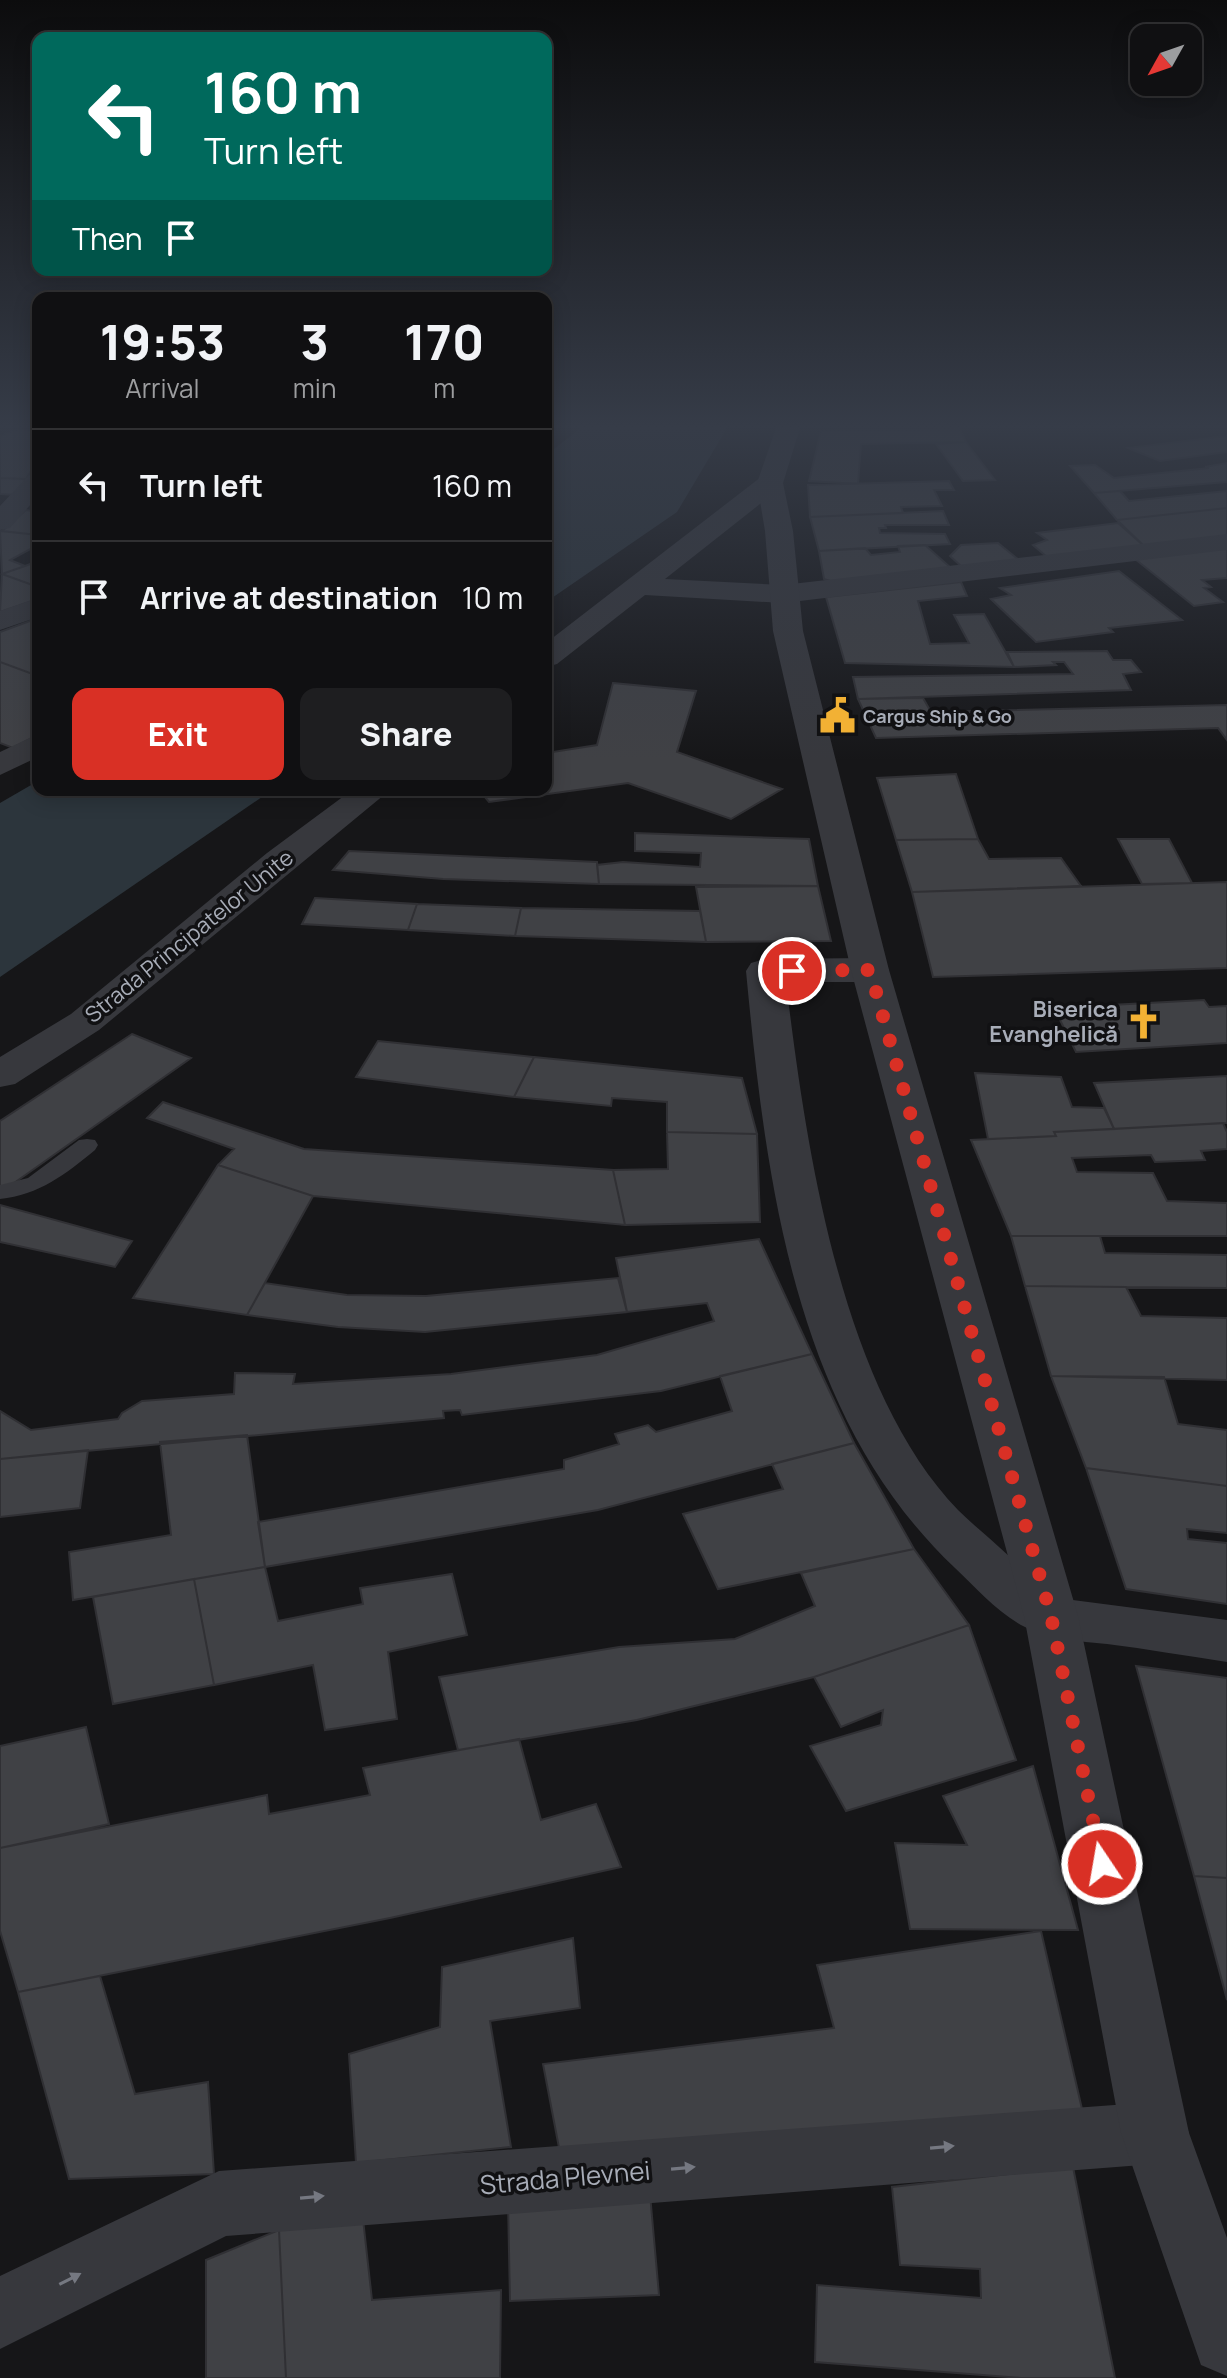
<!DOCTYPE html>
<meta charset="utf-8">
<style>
:root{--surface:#101012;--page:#1e1e20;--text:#f1f3f6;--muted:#9c9d9f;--line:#303032;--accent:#d93025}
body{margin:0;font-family:Manrope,sans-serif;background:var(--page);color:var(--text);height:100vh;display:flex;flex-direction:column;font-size:30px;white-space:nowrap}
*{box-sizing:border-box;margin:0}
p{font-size:26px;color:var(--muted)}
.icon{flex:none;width:44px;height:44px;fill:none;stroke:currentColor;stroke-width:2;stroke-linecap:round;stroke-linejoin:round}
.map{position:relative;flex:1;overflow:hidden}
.side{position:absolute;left:32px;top:292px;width:520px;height:504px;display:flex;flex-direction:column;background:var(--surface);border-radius:16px;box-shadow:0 4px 20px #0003,0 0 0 2px var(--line)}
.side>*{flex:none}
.banner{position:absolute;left:32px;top:32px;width:520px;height:244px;border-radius:16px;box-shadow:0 4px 20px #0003,0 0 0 2px var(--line);background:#00695c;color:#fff;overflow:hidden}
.needle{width:52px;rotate:230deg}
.controls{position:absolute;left:1130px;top:24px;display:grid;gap:16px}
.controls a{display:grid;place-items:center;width:72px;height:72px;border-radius:16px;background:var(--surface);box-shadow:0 4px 20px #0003,0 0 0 2px var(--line);font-size:40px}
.pin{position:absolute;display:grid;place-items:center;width:68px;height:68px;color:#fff;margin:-34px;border:4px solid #fff;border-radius:50%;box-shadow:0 2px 8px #0007}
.me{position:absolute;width:88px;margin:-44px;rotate:348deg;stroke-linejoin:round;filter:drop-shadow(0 0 6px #0008)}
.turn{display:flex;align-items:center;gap:28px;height:168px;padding:0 40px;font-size:36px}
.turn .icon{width:104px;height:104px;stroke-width:2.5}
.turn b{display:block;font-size:56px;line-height:68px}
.then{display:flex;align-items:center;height:76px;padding:0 40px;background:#0003;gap:16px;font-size:30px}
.eta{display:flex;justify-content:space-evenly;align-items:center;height:136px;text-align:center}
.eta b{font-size:48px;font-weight:800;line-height:56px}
.action{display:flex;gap:16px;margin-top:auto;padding:16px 40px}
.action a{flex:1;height:92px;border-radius:16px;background:var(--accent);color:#fff;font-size:32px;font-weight:800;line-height:92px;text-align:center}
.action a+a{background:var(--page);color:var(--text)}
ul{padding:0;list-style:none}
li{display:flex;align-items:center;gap:24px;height:112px;padding:0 40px;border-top:2px solid var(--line)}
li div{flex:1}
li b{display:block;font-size:30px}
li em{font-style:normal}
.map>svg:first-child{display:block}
.water{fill:#2c353c}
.building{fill:#404145;stroke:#303034;stroke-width:2}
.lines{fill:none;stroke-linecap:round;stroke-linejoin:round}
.service{fill:#37383d;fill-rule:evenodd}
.minor{fill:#37383d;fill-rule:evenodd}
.tertiary{fill:#37383d;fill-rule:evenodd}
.oneway{fill:#757881}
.route{stroke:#d93025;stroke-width:14;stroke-dasharray:0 25.2}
.labels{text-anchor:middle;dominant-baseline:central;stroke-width:7;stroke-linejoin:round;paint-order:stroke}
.far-poi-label{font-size:18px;font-weight:bold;fill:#a8adb8;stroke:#111113;text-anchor:start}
.street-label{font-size:22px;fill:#a8adb8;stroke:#111113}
.poi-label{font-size:22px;font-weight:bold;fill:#a8adb8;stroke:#111113;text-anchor:end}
.near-street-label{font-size:26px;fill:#a8adb8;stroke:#111113}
</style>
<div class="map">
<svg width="1227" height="2378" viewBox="0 0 1227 2378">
<rect width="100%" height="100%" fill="#161618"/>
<!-- water -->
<path class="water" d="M 581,428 L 727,428 L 677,512 L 546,602 L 546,455 Z
M 38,781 L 38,790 L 272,790 L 0,977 L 0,803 Z"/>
<!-- building -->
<path class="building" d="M 19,429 L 38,431 L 38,459 L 26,479 L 0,478 L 0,436 Z
M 960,429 L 966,442 L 861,444 L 858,484 L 809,481 L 821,431 Z
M 1227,436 L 1227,452 L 1160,461 L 1128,448 Z
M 966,442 L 995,480 L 963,481 L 936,444 Z
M 1227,463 L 1227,482 L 1094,493 L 1070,466 L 1095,465 L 1114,478 L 1209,468 L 1205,467 Z
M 0,478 L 26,479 L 16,495 L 0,494 Z
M 949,481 L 954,490 L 934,490 L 942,506 L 901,507 L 903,513 L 810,517 L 808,485 Z
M 1120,491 L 1129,501 L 1227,491 L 1227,508 L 1117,520 L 1094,493 Z
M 1227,508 L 1227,536 L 1144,546 L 1117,520 Z
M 26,510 L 38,512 L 38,535 L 2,531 Z
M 943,511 L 949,525 L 885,525 L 886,528 L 879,528 L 880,533 L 945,534 L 950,544 L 819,551 L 810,517 Z
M 1118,523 L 1144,546 L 1047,557 L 1033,545 L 1047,540 L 1037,533 Z
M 0,531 L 38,535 L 38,545 L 10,560 L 25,566 L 2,574 Z
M 998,543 L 1019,560 L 962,567 L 950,556 L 961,545 Z
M 925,545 L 951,568 L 837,583 L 824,579 L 819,551 L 865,548 L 871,555 L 900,552 L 898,546 Z
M 1227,548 L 1227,578 L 1202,580 L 1211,587 L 1204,588 L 1223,602 L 1194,606 L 1135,559 Z
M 38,561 L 38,587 L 2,574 L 25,566 Z
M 1119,571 L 1182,620 L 1109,628 L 1113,632 L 1036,642 L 991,599 L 1011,595 L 1000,588 Z
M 2,574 L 38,587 L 38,599 L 0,612 Z
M 961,582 L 967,596 L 918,601 L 930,644 L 969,643 L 954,615 L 984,614 L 1014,667 L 845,663 L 826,597 Z
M 38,618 L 38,676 L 0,662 L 0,632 Z
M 1107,651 L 1113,660 L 1131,660 L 1141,672 L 1123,674 L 1131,690 L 858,699 L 853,677 L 1073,674 L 1064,662 L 1053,662 L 1056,665 L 1014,667 L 1007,652 Z
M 0,662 L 38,676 L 38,735 L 13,748 L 0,743 Z
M 613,683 L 696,691 L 677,752 L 782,789 L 731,819 L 628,783 L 489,802 L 479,790 L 546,790 L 546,753 L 597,745 Z
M 923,698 L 931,712 L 1227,705 L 1227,740 L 1218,728 L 876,738 L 858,699 Z
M 956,774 L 978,839 L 896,840 L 877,778 Z
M 635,833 L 809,839 L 818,886 L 599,884 L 597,865 L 623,862 L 700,867 L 701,853 L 635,851 Z
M 978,839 L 989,859 L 1061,858 L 1081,886 L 912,892 L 896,840 Z
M 1118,839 L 1169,839 L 1192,883 L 1142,884 Z
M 349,851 L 597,862 L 599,884 L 443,879 L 333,870 Z
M 1227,882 L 1227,968 L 933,977 L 912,892 Z
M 818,886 L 831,941 L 706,942 L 696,887 Z
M 315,898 L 417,904 L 408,930 L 302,924 Z
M 417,904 L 521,908 L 515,936 L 408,930 Z
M 521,908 L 700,911 L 706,942 L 515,936 Z
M 1204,1000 L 1209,1007 L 1227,1006 L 1227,1043 L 1076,1052 L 1054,1008 Z
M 132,1034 L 191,1058 L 7,1188 L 0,1186 L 0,1121 Z
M 378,1041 L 534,1057 L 514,1097 L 356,1077 Z
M 534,1057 L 742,1078 L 757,1134 L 667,1132 L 667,1102 L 612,1098 L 611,1106 L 514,1097 Z
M 975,1073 L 1061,1077 L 1072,1107 L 1104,1108 L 1114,1129 L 1054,1132 L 1056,1136 L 988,1139 Z
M 1227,1076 L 1227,1123 L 1114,1129 L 1094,1083 Z
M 163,1102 L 304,1149 L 613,1170 L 625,1225 L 313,1196 L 218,1165 L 234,1149 L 147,1118 Z
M 1223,1123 L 1227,1132 L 1227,1149 L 1201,1151 L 1205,1160 L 1155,1162 L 1151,1155 L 1072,1158 L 1077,1172 L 1153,1173 L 1167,1201 L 1227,1203 L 1227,1236 L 1011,1236 L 971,1140 L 1056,1136 L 1054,1132 Z
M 667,1132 L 757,1134 L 760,1222 L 625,1225 L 613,1170 L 668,1169 Z
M 218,1165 L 313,1196 L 247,1315 L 133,1298 Z
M 0,1205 L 132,1241 L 115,1267 L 0,1242 Z
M 1011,1236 L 1100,1236 L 1105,1253 L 1227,1255 L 1227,1288 L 1025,1286 Z
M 759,1239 L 812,1354 L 661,1391 L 619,1396 L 462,1415 L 460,1410 L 443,1411 L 444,1418 L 0,1459 L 0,1411 L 31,1430 L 118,1419 L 122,1413 L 142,1401 L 234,1394 L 235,1373 L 295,1374 L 293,1384 L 451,1374 L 597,1355 L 714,1321 L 707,1303 L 627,1312 L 616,1258 Z
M 618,1278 L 627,1312 L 425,1332 L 338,1327 L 247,1315 L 265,1283 L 347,1295 L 426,1296 Z
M 1025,1286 L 1126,1287 L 1141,1316 L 1227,1318 L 1227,1380 L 1051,1376 Z
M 812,1354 L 854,1443 L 598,1510 L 265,1567 L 258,1522 L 564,1469 L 564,1460 L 619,1444 L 615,1434 L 648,1425 L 656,1432 L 732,1411 L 720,1376 Z
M 1051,1376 L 1164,1377 L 1178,1424 L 1227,1430 L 1227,1486 L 1086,1468 Z
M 247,1435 L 265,1567 L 73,1600 L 69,1552 L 171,1535 L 160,1442 Z
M 854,1443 L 914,1549 L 718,1589 L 683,1514 L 783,1489 L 772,1464 Z
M 88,1450 L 80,1508 L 0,1517 L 0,1459 Z
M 1086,1468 L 1227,1486 L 1227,1533 L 1187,1529 L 1188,1539 L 1227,1543 L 1227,1604 L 1126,1589 Z
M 914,1549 L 969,1625 L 814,1677 L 637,1720 L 458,1750 L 439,1677 L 619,1647 L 735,1639 L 815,1606 L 801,1573 Z
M 265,1567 L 278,1621 L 363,1604 L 360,1588 L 452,1574 L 467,1635 L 388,1652 L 397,1719 L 325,1730 L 313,1665 L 214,1685 L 194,1579 Z
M 194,1579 L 214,1685 L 113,1704 L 93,1597 Z
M 969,1625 L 1016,1760 L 846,1811 L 810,1746 L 881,1725 L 883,1710 L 841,1727 L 814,1677 Z
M 1136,1666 L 1227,1678 L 1227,1878 L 1194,1876 Z
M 86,1727 L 109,1824 L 0,1848 L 0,1746 Z
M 519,1739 L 541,1820 L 596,1804 L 621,1867 L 390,1918 L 18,1992 L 0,1931 L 0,1848 L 267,1795 L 269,1814 L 370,1795 L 363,1768 Z
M 1033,1766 L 1078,1930 L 910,1929 L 895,1843 L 967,1845 L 943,1796 Z
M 1194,1876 L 1227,1878 L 1227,2000 Z
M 1041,1931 L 1085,2122 L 560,2153 L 543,2064 L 834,2028 L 817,1965 Z
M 573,1938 L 580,2008 L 490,2021 L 511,2147 L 356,2163 L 349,2054 L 440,2027 L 442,1967 Z
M 100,1976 L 135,2094 L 208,2082 L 214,2174 L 69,2179 L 18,1992 Z
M 1073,2167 L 1115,2378 L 1021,2378 L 815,2362 L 817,2285 L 981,2298 L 980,2269 L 900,2265 L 892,2187 Z
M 650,2194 L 659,2295 L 510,2301 L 508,2202 Z
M 363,2219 L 372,2300 L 501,2290 L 500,2378 L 286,2378 L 279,2230 Z
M 279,2230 L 286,2378 L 206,2378 L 206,2260 Z"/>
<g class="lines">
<!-- service -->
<path class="service" d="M 87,1139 L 95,1140 L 98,1145 L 95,1150 C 66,1174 39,1195 0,1199 L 0,1185 L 28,1178 L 79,1140 Z"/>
<!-- minor -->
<path class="minor" d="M 38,472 L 38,496 L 10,528 L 0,530 L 0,506 L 29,475 Z
M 770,475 L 779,477 L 783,483 L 779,489 L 665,579 L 783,585 L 1227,534 L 1227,550 L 783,603 L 645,595 L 557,664 L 546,667 L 546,643 L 761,477 Z
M 38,598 L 38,617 L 0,630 L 0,611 Z
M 38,734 L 38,757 L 0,775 L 0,752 Z
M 352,790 L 390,790 L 99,1030 L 15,1084 L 0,1087 L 0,1057 L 71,1014 L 267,853 Z
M 870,958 L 884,962 L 889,970 L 884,978 L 870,982 L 786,982 C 806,1146 840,1387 958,1510 C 971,1523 986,1535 999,1547 C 1019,1565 1041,1587 1065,1599 L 1227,1620 L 1227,1662 C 1187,1656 1147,1649 1107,1644 C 1079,1641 1050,1640 1025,1627 C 999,1614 976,1588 955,1568 C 794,1416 766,1181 746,971 L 751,963 L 765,959 Z
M 1155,2102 L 1179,2111 L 1189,2133 L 1179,2155 L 1155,2164 L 226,2236 L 0,2349 L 0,2276 L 219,2171 Z"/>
<!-- tertiary -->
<path class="tertiary" d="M 776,428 L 800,428 L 783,483 L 793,531 L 803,631 L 889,970 L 1078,1616 L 1189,2133 L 1227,2238 L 1227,2376 L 1201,2365 L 1121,2133 L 1024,1616 L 851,970 L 773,631 L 765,531 L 757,483 Z"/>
</g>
<!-- one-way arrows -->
<defs><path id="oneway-solid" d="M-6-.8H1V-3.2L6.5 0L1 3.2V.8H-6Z" transform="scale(2)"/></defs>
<g class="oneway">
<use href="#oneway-solid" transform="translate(942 2147) rotate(-5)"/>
<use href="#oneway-solid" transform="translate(683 2168) rotate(-5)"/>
<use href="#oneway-solid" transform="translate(312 2197) rotate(-5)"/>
<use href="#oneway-solid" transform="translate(70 2279) rotate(-27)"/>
</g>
<!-- sky -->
<linearGradient id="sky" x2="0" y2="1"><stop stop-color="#0c0c0d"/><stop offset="0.56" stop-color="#363c48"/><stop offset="1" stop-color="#363c48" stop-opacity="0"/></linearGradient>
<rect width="1227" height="761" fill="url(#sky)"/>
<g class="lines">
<!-- route -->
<path class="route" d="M 792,971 L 870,970 L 1051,1616 L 1102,1864"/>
</g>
<!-- icons -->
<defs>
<symbol id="civic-bare" viewBox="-9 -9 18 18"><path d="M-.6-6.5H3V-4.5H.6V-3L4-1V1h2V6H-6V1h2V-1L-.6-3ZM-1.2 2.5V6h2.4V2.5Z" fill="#f2b134" stroke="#111113" stroke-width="2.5" paint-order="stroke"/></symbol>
<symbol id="church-bare" viewBox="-9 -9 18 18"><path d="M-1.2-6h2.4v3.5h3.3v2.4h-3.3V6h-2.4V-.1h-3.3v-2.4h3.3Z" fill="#f2b134" stroke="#111113" stroke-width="2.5" paint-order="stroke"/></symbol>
</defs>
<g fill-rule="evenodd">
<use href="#civic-bare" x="812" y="690" width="51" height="51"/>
<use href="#church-bare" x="1118" y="996" width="51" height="51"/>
</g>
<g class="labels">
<!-- far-poi labels -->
<g class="far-poi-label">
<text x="863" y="716">Cargus Ship &amp; Go</text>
</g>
<!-- street labels -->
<g class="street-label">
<text transform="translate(189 936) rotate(-39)">Strada Principatelor Unite</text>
</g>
<!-- poi labels -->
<g class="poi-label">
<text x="1118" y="1009">Biserica<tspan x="1118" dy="25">Evanghelică</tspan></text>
</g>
<!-- near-street labels -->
<g class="near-street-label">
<text transform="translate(565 2177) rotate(-5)">Strada Plevnei</text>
</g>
</g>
</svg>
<div class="controls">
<a><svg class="needle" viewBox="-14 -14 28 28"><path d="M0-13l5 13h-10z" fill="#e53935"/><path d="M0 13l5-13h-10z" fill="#9c9d9f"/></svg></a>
</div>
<div class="pin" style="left:792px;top:971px;background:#d93025"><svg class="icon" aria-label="arrive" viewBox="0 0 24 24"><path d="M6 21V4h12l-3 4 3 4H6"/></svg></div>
<svg class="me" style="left:1102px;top:1864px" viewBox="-20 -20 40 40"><circle r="17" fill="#d93025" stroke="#fff" stroke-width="3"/><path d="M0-11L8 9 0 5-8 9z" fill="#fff"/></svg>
<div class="banner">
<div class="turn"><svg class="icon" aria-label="left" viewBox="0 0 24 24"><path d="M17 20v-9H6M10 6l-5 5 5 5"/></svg><div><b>160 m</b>Turn left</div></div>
<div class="then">Then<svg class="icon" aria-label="arrive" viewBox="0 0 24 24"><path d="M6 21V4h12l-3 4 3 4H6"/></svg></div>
</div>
<section class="side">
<div class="eta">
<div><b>19:53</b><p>Arrival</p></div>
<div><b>3</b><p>min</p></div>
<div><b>170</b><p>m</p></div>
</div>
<ul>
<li><svg class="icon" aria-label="left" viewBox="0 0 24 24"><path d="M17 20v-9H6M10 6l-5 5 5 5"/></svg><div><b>Turn left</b></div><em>160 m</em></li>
<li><svg class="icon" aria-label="arrive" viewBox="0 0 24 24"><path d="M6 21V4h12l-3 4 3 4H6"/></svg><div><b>Arrive at destination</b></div><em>10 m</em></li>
</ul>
<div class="action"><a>Exit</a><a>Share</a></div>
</section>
</div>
